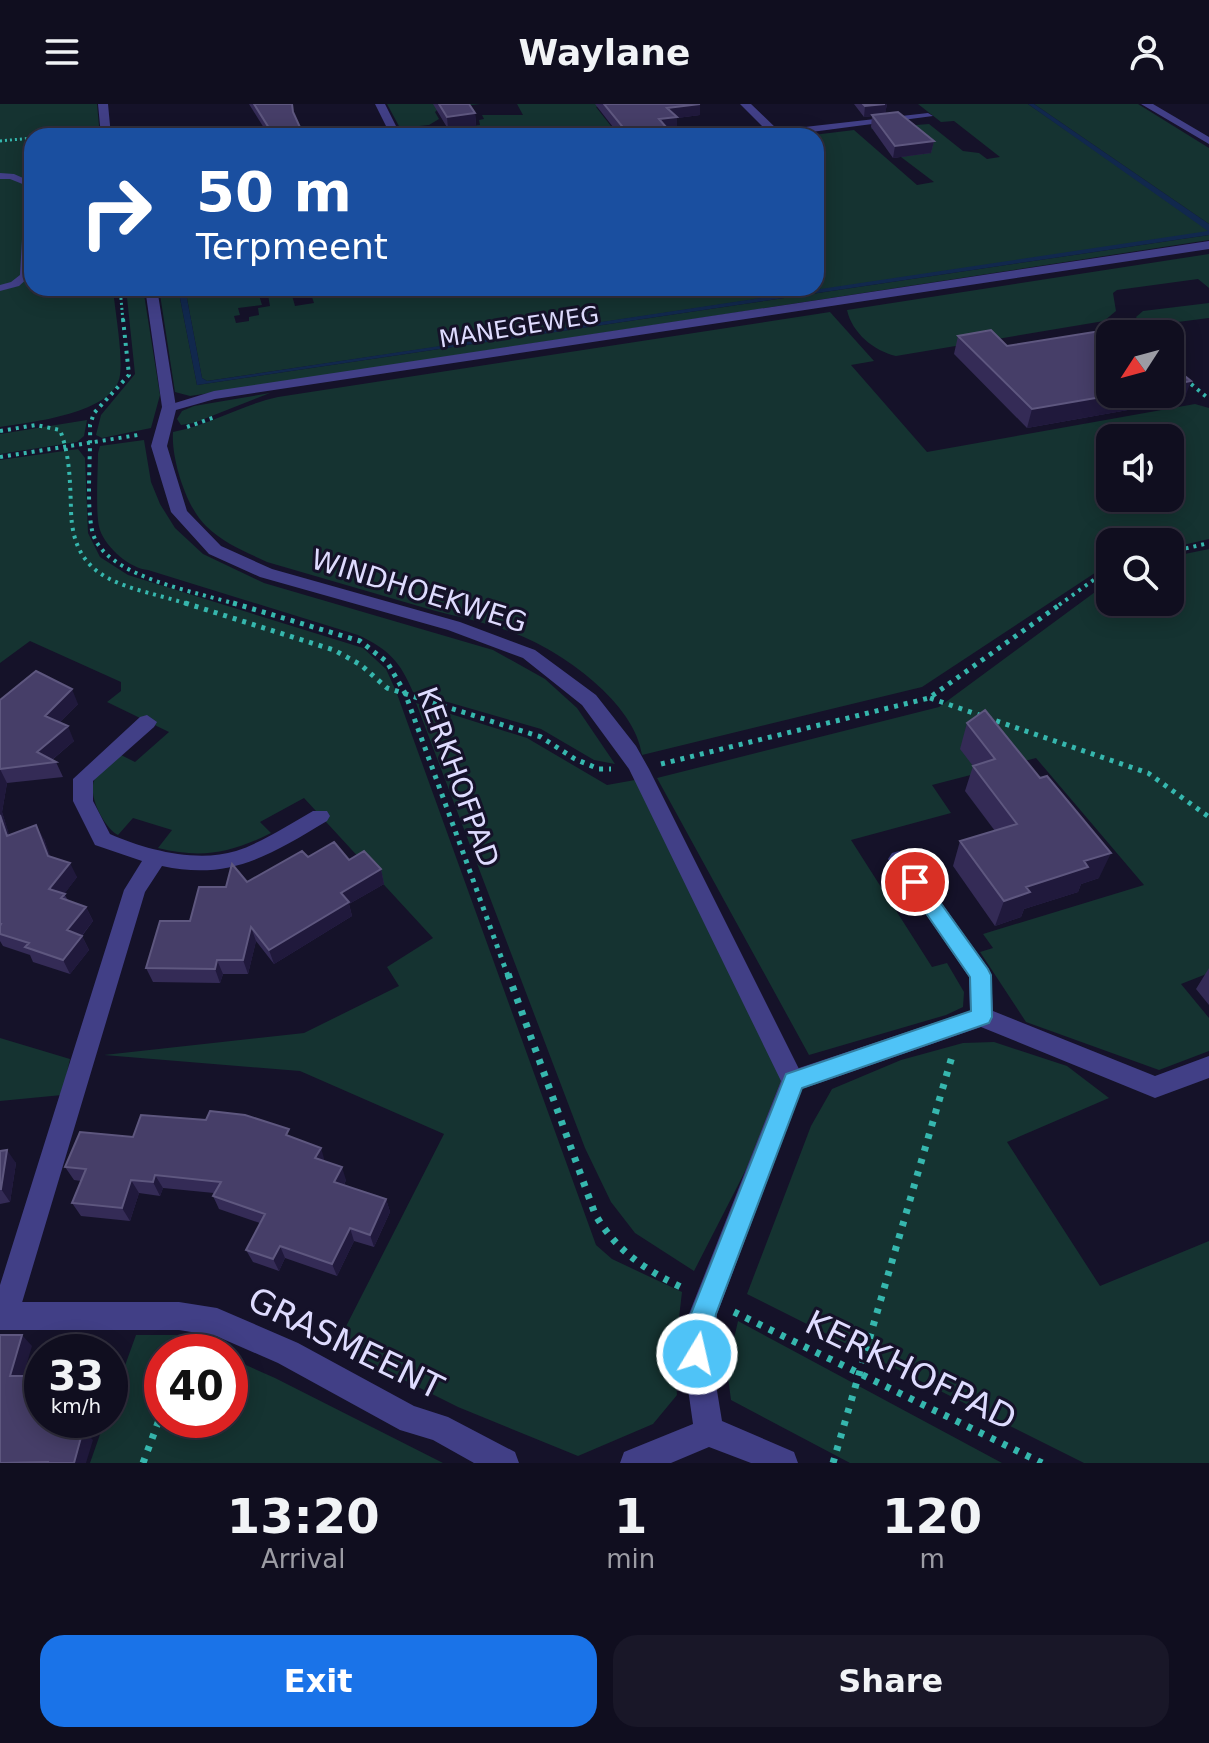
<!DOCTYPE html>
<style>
:root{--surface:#100e1f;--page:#191728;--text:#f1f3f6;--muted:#9c9ca4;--line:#302e3d;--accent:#1a73e8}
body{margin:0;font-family:"DejaVu Sans",sans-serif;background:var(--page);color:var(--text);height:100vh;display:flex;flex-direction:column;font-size:30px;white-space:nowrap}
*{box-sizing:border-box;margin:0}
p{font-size:26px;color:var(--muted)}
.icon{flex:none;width:44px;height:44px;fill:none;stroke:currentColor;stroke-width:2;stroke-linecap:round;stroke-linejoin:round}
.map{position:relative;height:1359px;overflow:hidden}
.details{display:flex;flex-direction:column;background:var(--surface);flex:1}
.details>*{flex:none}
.top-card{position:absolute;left:24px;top:24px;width:800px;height:168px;border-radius:24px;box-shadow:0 4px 20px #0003,0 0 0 2px var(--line);background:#1a4fa0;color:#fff;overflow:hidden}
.needle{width:52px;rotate:234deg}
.tools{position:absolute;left:1096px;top:216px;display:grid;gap:16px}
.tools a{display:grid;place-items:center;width:88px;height:88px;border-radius:16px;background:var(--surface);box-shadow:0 4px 20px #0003,0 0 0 2px var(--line);font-size:40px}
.speed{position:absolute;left:24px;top:1230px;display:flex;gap:16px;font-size:40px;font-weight:700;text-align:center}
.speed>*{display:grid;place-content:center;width:104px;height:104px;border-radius:50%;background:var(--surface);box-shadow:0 4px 20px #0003,0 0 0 2px var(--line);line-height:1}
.speed small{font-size:20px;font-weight:400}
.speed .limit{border:12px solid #d22;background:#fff;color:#111}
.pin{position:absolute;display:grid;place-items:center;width:68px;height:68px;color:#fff;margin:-34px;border:4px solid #fff;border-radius:50%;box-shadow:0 2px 8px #0007}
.me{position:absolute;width:88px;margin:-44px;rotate:9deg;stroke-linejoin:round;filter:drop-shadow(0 0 6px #0008)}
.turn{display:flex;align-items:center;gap:28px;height:168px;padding:0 40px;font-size:36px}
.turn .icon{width:104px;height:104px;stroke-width:2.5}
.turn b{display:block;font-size:56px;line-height:68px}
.eta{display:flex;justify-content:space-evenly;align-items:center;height:136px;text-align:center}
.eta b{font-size:48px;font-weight:700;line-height:56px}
.primary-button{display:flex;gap:16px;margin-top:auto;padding:16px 40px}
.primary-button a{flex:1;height:92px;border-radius:24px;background:var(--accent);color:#fff;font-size:32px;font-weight:700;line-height:92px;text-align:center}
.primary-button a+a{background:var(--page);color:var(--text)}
header{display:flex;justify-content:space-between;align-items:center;height:104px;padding:0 40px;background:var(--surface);font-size:36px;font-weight:700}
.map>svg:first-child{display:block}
.green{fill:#153331;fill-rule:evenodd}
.water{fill:#11284d}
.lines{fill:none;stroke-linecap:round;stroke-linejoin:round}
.path-far3{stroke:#36b7ae;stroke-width:3;stroke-dasharray:2 3;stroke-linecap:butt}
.path-far2{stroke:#36b7ae;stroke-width:4;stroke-dasharray:3 5;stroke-linecap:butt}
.path-far1{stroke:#36b7ae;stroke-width:5;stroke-dasharray:4 6;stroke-linecap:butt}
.path{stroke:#36b7ae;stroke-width:7;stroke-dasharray:5 8;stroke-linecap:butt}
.service{fill:#413f86;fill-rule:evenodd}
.minor{fill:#413f86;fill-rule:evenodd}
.tertiary{fill:#413f86;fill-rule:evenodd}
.wall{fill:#342b56}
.shaded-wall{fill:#20193c}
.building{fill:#463e68;stroke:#5e577f;stroke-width:2}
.route{fill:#4fc3f7;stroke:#337fa1;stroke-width:2}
.labels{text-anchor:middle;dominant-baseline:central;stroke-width:6;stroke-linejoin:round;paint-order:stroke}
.far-street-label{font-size:24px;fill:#dedbfe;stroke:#151229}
.street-label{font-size:28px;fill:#dedbfe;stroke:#151229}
.near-street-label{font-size:34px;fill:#dedbfe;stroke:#151229}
</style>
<header><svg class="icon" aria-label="menu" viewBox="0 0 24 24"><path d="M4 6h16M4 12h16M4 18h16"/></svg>Waylane<svg class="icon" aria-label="person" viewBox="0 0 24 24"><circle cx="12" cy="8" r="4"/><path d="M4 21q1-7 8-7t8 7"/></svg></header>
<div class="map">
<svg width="1209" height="1359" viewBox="0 0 1209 1359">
<rect width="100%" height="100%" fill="#151229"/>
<!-- green -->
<path class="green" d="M 0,0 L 97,0 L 100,32 L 32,32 L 32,184 L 113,184 C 115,208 123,249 120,271 C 115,310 30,318 0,323 Z
M 387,0 L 481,0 L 438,5 L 435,8 L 439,15 L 429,21 L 400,24 Z
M 517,0 L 619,0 L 596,3 L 618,31 L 678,24 L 684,32 L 513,32 L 509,26 L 459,32 L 404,32 L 403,29 L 432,25 L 446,30 L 467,27 L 465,23 L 480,21 L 479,16 L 484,15 L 482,11 L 523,11 Z
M 918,0 L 1028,0 L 1209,125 L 1208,128 L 207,277 L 202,274 L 185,184 L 250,184 L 233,187 L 235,194 L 259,191 L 262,201 L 238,204 L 240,211 L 234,212 L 236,219 L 249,217 L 249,213 L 259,211 L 258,204 L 270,202 L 268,191 L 291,188 L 295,202 L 314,199 L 311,190 L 325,188 L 328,194 L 398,184 L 816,184 L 816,32 L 805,32 L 854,26 L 917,81 L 934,78 L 901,53 L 931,48 L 896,22 L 865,25 L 929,20 L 963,47 L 979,49 L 987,55 L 1000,53 L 954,17 L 941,18 Z
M 1034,0 L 1138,0 L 1209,44 L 1209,120 Z
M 1209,131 L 1209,136 L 190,292 L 175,288 L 159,184 L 178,184 L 197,281 Z
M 1209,150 L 1209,184 L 1198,175 L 1117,186 L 1113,189 L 1116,207 L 1104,217 L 896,252 C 874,247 852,229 847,206 Z
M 126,184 L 143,184 L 160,291 L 151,324 L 102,334 L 96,331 L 101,311 L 135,270 Z
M 1209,199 L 1209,214 L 1154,221 L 1140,219 L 1136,213 L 1143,207 Z
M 830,208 L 874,257 L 851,261 L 927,348 L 1195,300 L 1209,304 L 1209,435 L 1170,444 L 1170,438 L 1110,438 L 1110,459 L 922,583 L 642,651 C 635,599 562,547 514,529 C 488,519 459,513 432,506 C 377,490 322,474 267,458 C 246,448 223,439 206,422 C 186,403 171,354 173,328 C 210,321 241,301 278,293 ZM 1110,334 L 1170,334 L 1170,394 L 1110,394 Z
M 270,289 L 194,319 L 181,321 L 177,315 L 182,307 L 194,302 Z
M 87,316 L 84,332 L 77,338 L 0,350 L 0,330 Z
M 144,336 L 151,378 L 160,400 L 175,424 L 203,450 L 264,479 L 493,546 L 545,575 L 577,604 L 615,660 L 594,656 L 541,625 L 413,588 C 400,557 388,545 358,531 L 148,466 C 131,465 106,444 100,426 C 95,412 98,367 98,349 L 100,342 Z
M 78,345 L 85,354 L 88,429 L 100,453 L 128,471 L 363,544 L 386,565 L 396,587 L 596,1141 L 612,1155 L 682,1188 L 674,1257 L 677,1291 L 653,1320 L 578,1352 L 458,1303 L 336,1242 L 444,1030 L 300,967 L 104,951 L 304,929 L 399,882 L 387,863 L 433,834 L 304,694 L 260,718 L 271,729 C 231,749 202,755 158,744 L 172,726 L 133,714 L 118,731 C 104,724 85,688 96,673 C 102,665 113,658 121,651 L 135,658 L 169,628 L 107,598 L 121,587 L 121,578 L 30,537 L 0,559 L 0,356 Z
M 1209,445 L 1209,869 L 1181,880 L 1209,914 L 1209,947 L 1159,966 L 1026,918 L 980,848 L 993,844 L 983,830 L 1144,781 L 1036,654 L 932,681 L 951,709 L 851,736 L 932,863 L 947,859 L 964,888 L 963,903 L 946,911 L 809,951 L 657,674 L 939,603 L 1110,477 L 1110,498 L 1170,498 L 1170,453 Z
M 416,599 L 527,634 L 607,681 L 635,676 L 794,972 L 694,1167 L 635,1129 L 611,1098 L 585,1044 Z
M 0,934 L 70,955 L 62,991 L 0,997 Z
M 994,938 L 1067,962 L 1109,994 L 1007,1038 L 1100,1182 L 1209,1137 L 1209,1359 L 1084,1359 L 747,1190 L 811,1022 L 832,985 L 901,956 L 963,939 Z
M 738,1217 L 1002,1359 L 850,1359 L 731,1296 L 727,1266 Z
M 136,1231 L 176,1231 L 215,1248 L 162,1248 L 162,1316 L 230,1316 L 230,1254 L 275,1274 L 443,1359 L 90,1359 L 105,1316 L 110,1316 L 110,1303 Z"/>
<!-- water -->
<path class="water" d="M 1028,0 L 1034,0 L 1209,120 L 1209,131 L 197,281 L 178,184 L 185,184 L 202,274 L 207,277 L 1208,127 Z"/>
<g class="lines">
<!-- path-far3 -->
<path class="path-far3" d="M 0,37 L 32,34
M 120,184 L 123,217"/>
<!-- path-far2 -->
<path class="path-far2" d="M 123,215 L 129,271 L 94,309 L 90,321 C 91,351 86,397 92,426 C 101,473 199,488 239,501
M 1185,275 L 1209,295
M 187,323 L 215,313
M 0,327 L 36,321 L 60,326 C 70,352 70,377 71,405 C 72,482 130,481 191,501
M 0,353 L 138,331
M 1170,448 L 1209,439
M 1059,501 L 1110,464"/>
<!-- path-far1 -->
<path class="path-far1" d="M 185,499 L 334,546 L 361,561 L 387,584 L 541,633 L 575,655 L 599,665 L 611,665
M 233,499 L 360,537 L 387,558 L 405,589 L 508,872
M 930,594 L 1148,669 L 1209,713
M 661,660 L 929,594 L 1062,499"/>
<!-- path -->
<path class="path" d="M 508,870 L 595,1110 C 616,1147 647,1167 685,1185
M 734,1208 L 1042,1359
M 143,1359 L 162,1308
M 833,1359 L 953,949"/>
<!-- service -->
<path class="service" d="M 0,69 L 14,70 L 32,78 L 30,172 L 19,182 L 0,187 L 0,181 L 11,178 L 20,171 L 25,81 L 10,75 L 0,75 Z"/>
<!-- minor -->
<path class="minor" d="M 98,0 L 108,0 L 111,32 L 101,32 Z
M 375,0 L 385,0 L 401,32 L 391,32 Z
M 740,0 L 751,0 L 778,26 L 928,9 L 933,12 L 781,32 L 748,32 L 767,27 Z
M 32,138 L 32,146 L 22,143 L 24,140 Z
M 145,184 L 157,184 L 176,303 L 169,307 L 162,303 Z
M 147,611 L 157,618 L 154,623 L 93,677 L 93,697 L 110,730 C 146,746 197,759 236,747 C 263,738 288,721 313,707 L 327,707 L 330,712 L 327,717 C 270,751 230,777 162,762 L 145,788 L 18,1212 L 14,1222 L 4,1226 L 0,1224 L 0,1181 L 124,786 L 142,757 L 95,741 L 73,697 L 73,675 L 140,613 Z
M 899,747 L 906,749 L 988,864 L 991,871 L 993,907 L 1155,972 L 1209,952 L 1209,974 L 1155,994 L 981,923 L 793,988 L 784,985 L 781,977 L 784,969 L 970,907 L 969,873 L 888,755 L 892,749 Z"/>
<!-- tertiary -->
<path class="tertiary" d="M 1141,0 L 1153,0 L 1209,33 L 1209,40 Z
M 1209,137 L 1209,145 L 215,295 L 176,306 L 167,342 L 187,407 L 221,442 L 272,465 L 460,518 L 535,546 L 596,591 L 636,642 L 649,665 L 805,977 L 717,1210 L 711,1250 L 722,1317 L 794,1348 L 798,1359 L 751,1359 L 709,1343 L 671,1359 L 620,1359 L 624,1348 L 693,1320 L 683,1250 L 689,1210 L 781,977 L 629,665 L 582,601 L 523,554 L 448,526 L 260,473 L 209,450 L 171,408 L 151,342 L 162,303 L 214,287 Z
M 0,1198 L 179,1198 L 217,1204 L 298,1239 L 414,1302 L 448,1313 L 515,1348 L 519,1359 L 474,1359 L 433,1336 L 400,1326 L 278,1259 L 216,1232 L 179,1226 L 0,1226 Z"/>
</g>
<!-- wall -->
<path class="wall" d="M 249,0 L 292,0 L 293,8 L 304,32 L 269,32 Z
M 433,0 L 469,0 L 475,9 L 476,22 L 448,25 Z
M 595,0 L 700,0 L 700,11 L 677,14 L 677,24 L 668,25 L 674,32 L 620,32 Z
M 854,0 L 887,0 L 885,9 L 934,37 L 931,49 L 893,54 L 871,23 L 872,12 L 864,13 Z
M 958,232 L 1007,242 L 1184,296 L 1027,324 L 954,250 Z
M 0,596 L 78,600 L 60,618 L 74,637 L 52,656 L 56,658 L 63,673 L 7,679 L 2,708 L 9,731 L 44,735 L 50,753 L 77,773 L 64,790 L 68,796 L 86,803 L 93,817 L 82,832 L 89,846 L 70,870 L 33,858 L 30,851 L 3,842 L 0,837 Z
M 967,619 L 1099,774 L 1081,780 L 1078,788 L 1024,805 L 1021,813 L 995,822 L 953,762 L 960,737 L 995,727 L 965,687 L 973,662 L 960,645 Z
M 308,753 L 349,756 L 381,765 L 384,780 L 349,800 L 352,812 L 274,860 L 256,837 L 248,870 L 223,870 L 220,879 L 153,878 L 146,864 L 190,817 L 226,783 L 247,778 Z
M 1209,864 L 1209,901 L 1196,885 Z
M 133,1033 L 292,1033 L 325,1058 L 346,1076 L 344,1081 L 386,1095 L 390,1108 L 374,1143 L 354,1137 L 337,1172 L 285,1154 L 279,1167 L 253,1158 L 246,1146 L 260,1119 L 219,1105 L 213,1092 L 214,1089 L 163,1084 L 160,1092 L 139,1089 L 130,1117 L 81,1112 L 72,1099 L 81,1077 L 74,1076 L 65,1063 Z
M 0,1047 L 16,1059 L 10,1098 L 0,1100 Z"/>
<!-- shaded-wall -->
<path class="shaded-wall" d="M 700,0 L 700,11 L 677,14 L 677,24 L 659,26 L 659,15 L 667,4 Z
M 887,0 L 885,11 L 864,13 L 865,2 Z
M 475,9 L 476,22 L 448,25 L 447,13 Z
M 934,37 L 931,49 L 893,54 L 895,42 Z
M 1191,277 L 1184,296 L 1027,324 L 1032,305 L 1119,290 L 1170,290 L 1170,281 Z
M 72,585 L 78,600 L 51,627 L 45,612 Z
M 68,622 L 74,637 L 48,659 L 37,648 Z
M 0,665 L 7,679 L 2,708 L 14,746 L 7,732 L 0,711 Z
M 36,721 L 44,735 L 56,767 L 48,752 Z
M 1111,749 L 1099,774 L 1081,780 L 1078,788 L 1024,805 L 1021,813 L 995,822 L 1004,797 L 1026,783 L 1084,757 Z
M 70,759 L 77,773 L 57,800 L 49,785 Z
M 381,765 L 384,780 L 349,800 L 352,812 L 274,860 L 269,846 L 341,789 Z
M 86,803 L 93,817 L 75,840 L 67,826 Z
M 251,823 L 256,837 L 248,870 L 243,856 Z
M 82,832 L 89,846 L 70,870 L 63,856 Z
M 217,856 L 223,870 L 220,879 L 215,865 Z
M 321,1044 L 325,1058 L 315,1054 Z
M 7,1046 L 16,1059 L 10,1098 L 1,1085 Z
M 342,1063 L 346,1076 L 339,1091 L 334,1078 Z
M 155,1071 L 163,1084 L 160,1092 L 153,1078 Z
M 131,1076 L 139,1089 L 130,1117 L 122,1104 Z
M 386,1095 L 390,1108 L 374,1143 L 370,1131 Z
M 350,1124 L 354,1137 L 337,1172 L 332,1160 Z
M 280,1142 L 285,1154 L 279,1167 L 273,1155 Z
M 22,1231 L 32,1242 L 20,1283 L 10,1272 Z
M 34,1272 L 42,1280 L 42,1292 L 32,1282 Z
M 62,1316 L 75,1316 L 70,1335 L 60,1326 Z
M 83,1326 L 93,1336 L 86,1359 L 74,1359 Z"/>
<!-- building -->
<path class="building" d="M 254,0 L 292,0 L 293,8 L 304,32 L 274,32 Z
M 439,0 L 469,0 L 475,9 L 447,13 Z
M 604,0 L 700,0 L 667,4 L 677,13 L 659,15 L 674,32 L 630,32 Z
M 863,0 L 885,0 L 865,2 Z
M 898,8 L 934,37 L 895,42 L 872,11 Z
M 1125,223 L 1134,230 L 1110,230 L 1110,290 L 1119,290 L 1032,305 L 958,232 L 991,226 L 1007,242 Z
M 1170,260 L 1191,277 L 1170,281 Z
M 36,567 L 72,585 L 45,612 L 68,622 L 37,648 L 56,658 L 0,665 L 0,596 Z
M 985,606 L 1040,674 L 1047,672 L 1111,749 L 1084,757 L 1088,763 L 1026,783 L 1030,788 L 1004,797 L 960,737 L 1017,720 L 973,662 L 995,655 L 967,619 Z
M 0,711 L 7,732 L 36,721 L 48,752 L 70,759 L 49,785 L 65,790 L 61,794 L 86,803 L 67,826 L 82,832 L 63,856 L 25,843 L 29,839 L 0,830 L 0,822 L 1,820 L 0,820 Z
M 334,738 L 349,756 L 364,747 L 381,765 L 341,789 L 349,798 L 269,846 L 251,823 L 243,856 L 217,856 L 215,865 L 146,864 L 160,817 L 190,817 L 199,783 L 226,783 L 232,760 L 247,778 L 302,747 L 308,753 Z
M 210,1007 L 245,1011 L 289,1025 L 286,1031 L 321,1044 L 315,1054 L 342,1063 L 334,1078 L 386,1095 L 370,1131 L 350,1124 L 332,1160 L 280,1142 L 273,1155 L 246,1146 L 265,1110 L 213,1092 L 221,1078 L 155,1071 L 153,1078 L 131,1076 L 122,1104 L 72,1099 L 86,1065 L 65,1063 L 80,1028 L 133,1033 L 141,1011 L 206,1016 Z
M 7,1046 L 1,1085 L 0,1085 L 0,1047 Z
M 0,1231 L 22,1231 L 10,1272 L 34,1272 L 32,1282 L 42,1282 L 42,1316 L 62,1316 L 60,1326 L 83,1326 L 74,1359 L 48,1359 L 48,1358 L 0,1359 Z"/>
<!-- route -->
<path class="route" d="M 915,770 L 922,773 L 988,865 L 991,871 L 992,913 L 989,919 L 802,984 L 716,1210 L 707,1259 L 697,1263 L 688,1259 L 685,1250 L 691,1210 L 786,970 L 971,907 L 970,873 L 908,783 L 905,778 L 908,773 Z"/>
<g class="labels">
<!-- far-street labels -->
<g class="far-street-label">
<text transform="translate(519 223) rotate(-9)">MANEGEWEG</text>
</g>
<!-- street labels -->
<g class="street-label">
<text transform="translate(419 487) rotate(17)">WINDHOEKWEG</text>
<text transform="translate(458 673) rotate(70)">KERKHOFPAD</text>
</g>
<!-- near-street labels -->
<g class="near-street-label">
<text transform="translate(346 1239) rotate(26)">GRASMEENT</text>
<text transform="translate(911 1266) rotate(26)">KERKHOFPAD</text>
</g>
</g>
</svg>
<div class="tools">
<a><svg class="needle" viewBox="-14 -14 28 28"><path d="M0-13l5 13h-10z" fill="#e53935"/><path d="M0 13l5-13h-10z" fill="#9c9ca4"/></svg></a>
<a><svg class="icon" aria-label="sound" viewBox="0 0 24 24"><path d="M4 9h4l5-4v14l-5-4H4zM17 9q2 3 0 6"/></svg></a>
<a><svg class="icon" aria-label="search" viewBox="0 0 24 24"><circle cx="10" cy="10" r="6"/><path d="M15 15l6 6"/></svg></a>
</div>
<div class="speed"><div>33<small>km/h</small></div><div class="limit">40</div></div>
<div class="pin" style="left:915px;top:778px;background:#d93025"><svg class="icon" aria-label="arrive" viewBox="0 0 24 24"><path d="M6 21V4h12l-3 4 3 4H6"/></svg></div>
<svg class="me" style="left:697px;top:1250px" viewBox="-20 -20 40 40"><circle r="17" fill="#4fc3f7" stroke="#fff" stroke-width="3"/><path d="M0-11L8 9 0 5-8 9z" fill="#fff"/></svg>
<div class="top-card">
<div class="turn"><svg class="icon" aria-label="right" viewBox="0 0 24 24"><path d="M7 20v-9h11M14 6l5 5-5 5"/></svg><div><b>50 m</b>Terpmeent</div></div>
</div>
</div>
<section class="details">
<div class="eta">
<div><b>13:20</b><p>Arrival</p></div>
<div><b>1</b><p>min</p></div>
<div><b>120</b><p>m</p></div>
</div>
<div class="primary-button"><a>Exit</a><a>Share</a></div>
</section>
